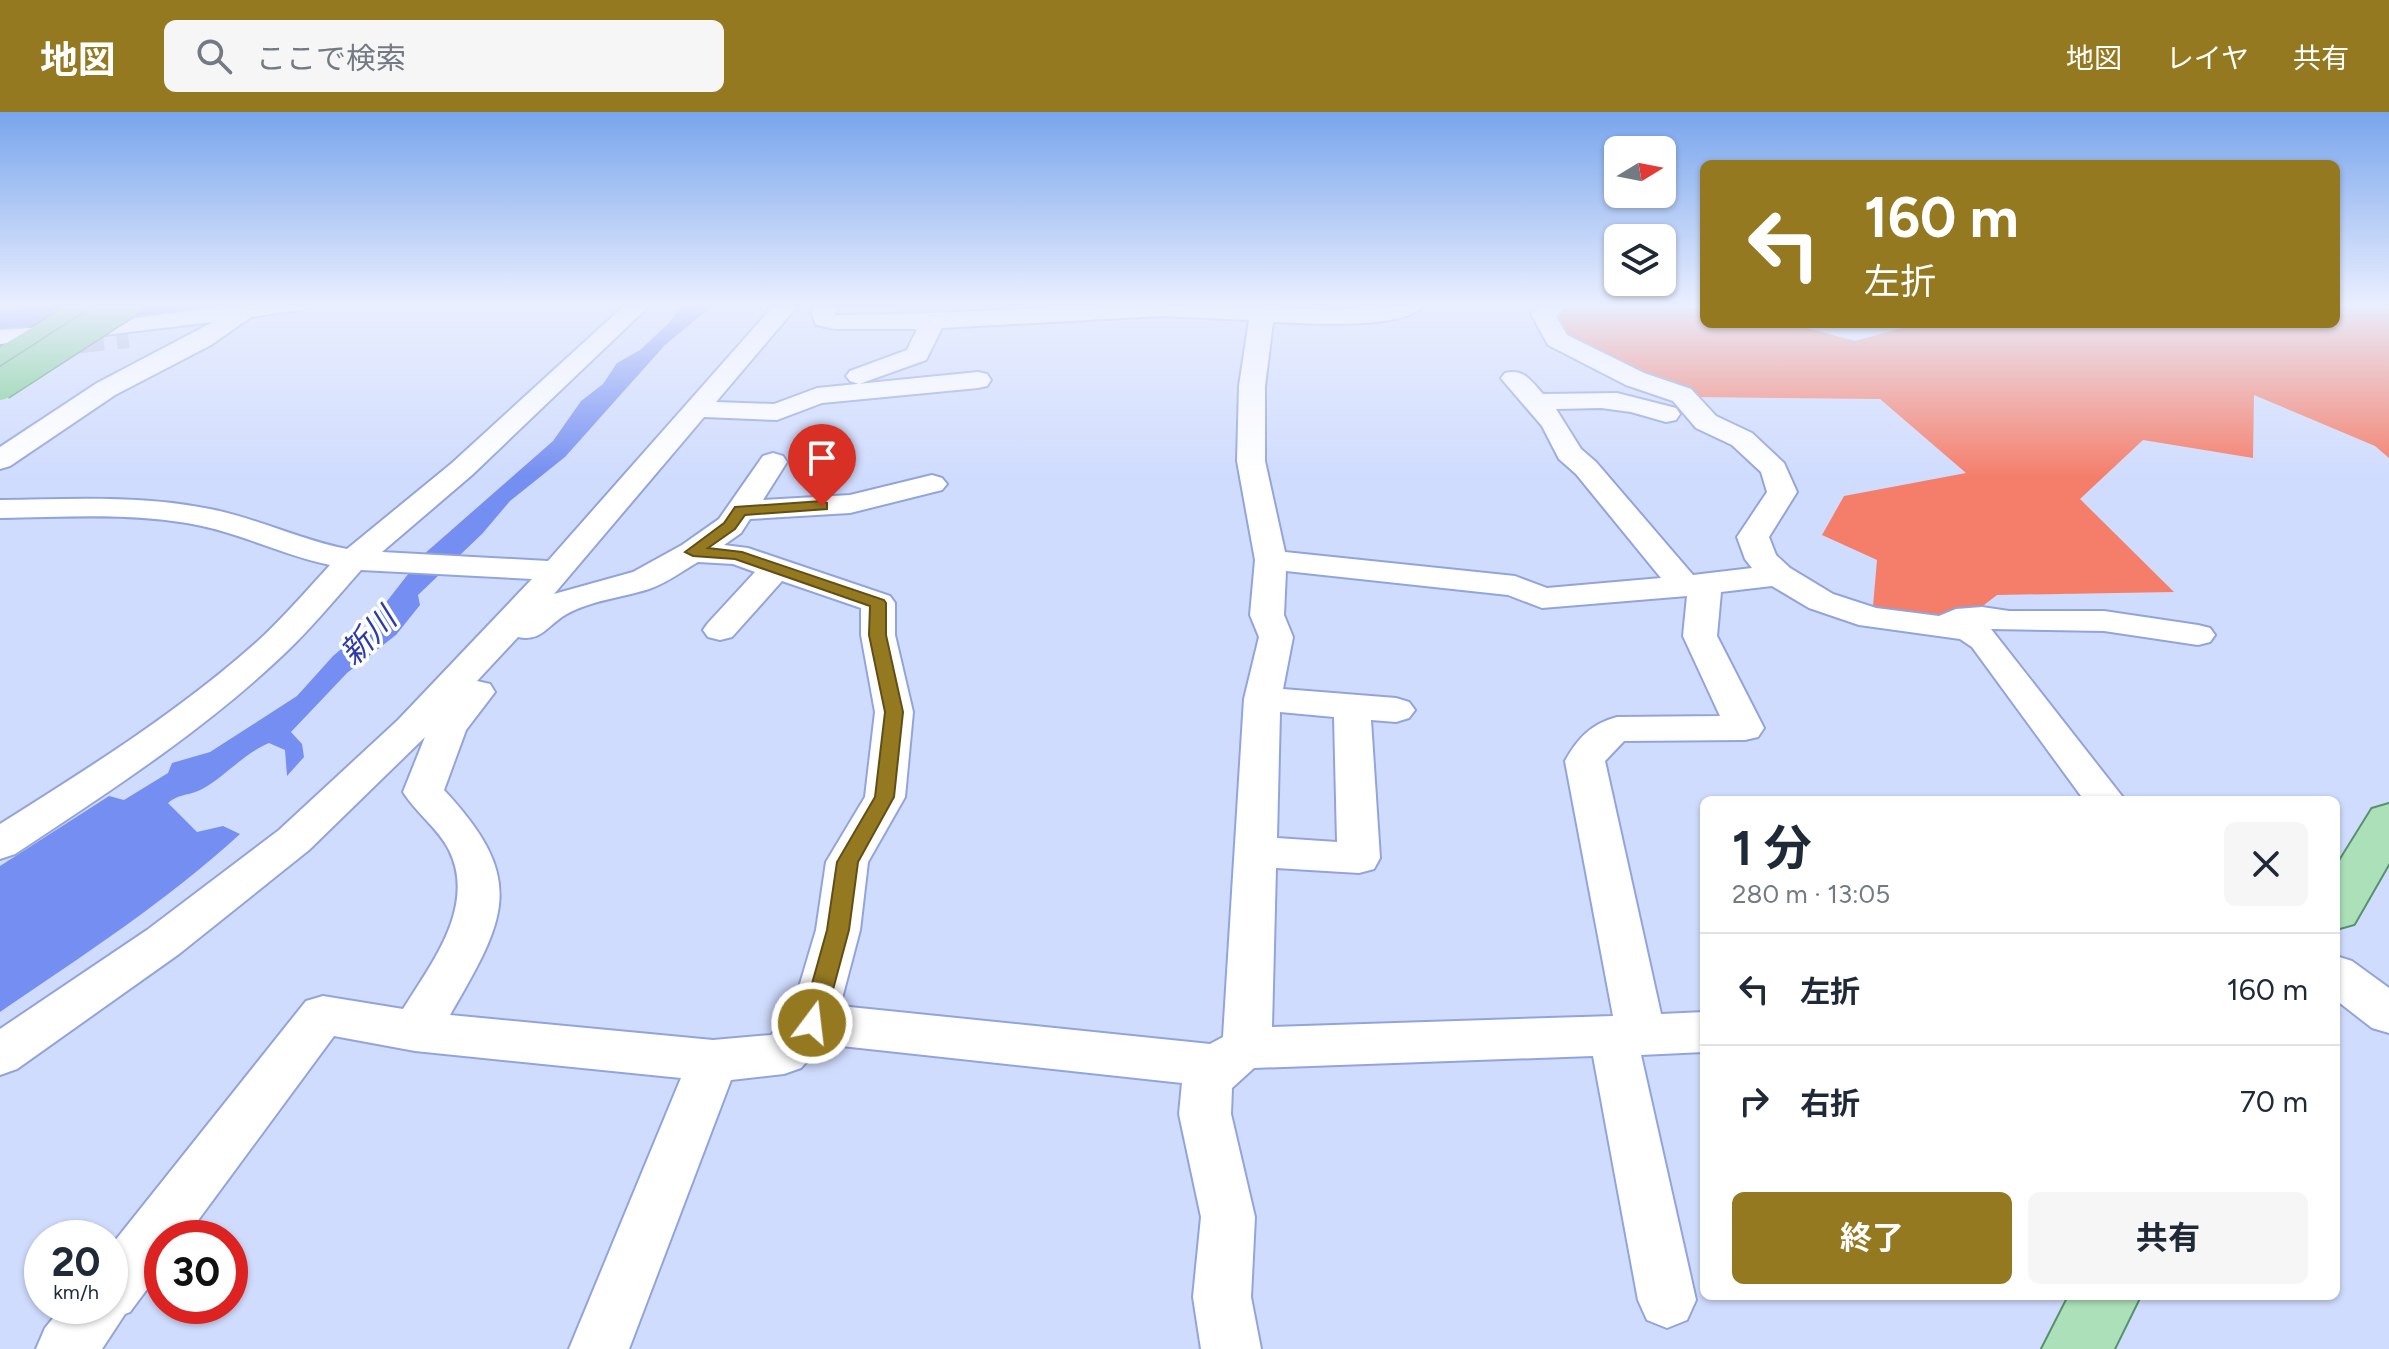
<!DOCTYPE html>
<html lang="ja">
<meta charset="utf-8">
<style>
:root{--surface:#fff;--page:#f6f6f7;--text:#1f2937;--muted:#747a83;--line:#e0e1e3;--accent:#957921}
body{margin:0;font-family:Figtree,"Noto Sans JP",sans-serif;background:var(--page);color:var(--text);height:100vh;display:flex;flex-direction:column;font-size:30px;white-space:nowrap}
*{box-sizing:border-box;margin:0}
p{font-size:26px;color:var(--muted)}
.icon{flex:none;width:44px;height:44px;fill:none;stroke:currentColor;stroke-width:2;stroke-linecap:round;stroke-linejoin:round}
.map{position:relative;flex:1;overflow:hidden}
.panel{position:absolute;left:1700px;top:684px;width:640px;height:504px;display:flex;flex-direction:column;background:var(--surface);border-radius:12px;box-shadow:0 2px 6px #0004}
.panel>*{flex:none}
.guide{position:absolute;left:1700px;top:48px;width:640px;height:168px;border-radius:12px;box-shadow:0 2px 6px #0004;background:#957921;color:#fff;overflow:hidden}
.needle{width:52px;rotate:80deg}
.buttons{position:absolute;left:1604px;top:24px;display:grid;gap:16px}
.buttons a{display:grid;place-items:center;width:72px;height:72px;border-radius:12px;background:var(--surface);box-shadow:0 2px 6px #0004;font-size:40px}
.speed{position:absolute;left:24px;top:1108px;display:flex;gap:16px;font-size:40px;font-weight:700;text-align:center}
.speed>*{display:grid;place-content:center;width:104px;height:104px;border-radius:50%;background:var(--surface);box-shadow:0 2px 6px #0004;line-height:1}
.speed small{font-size:20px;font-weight:400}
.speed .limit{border:12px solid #d22;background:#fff;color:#111}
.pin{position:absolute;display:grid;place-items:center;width:68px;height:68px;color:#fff;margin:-82px -34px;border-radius:50% 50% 50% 0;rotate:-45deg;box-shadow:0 0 8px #0007}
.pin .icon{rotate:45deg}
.me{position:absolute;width:88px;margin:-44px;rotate:15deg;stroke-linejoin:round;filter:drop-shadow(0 0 6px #0008)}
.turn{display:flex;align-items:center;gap:28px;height:168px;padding:0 32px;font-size:36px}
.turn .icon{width:104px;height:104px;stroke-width:2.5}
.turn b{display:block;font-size:56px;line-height:68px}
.round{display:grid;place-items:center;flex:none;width:84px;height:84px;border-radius:12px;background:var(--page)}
.summary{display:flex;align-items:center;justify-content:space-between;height:136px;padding:0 32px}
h1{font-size:48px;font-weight:700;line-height:60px}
.action{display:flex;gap:16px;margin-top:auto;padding:16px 32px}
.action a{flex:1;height:92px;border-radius:12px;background:var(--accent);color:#fff;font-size:32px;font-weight:700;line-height:92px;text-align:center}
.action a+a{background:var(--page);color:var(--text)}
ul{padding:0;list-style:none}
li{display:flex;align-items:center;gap:24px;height:112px;padding:0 32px;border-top:2px solid var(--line)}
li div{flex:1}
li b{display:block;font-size:30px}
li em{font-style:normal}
header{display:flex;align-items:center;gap:48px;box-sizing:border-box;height:112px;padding:0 40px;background:var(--accent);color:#fff}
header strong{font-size:38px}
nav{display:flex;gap:44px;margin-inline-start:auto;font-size:28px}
.search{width:560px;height:72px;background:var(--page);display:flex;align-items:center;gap:20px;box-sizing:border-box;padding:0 28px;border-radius:12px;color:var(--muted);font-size:30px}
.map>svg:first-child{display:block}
.forest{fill:#f57e6b}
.water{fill:#748ef1}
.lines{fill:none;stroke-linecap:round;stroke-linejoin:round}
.minor-tunnel{stroke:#adb8d7;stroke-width:26;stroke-dasharray:26 13;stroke-linecap:butt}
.minor-casing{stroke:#93a4db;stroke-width:4}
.major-casing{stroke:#57926f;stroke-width:4}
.highway-casing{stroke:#57926f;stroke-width:4}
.minor{fill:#fff;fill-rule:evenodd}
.major{fill:#ace0b9;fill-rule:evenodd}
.highway{fill:#74cc8a;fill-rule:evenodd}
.highway-bridge-casing{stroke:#57926f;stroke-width:33;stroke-linecap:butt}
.highway-bridge{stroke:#74cc8a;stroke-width:30}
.route{fill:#957921;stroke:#614f15;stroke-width:2}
.labels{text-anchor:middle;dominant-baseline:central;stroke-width:7;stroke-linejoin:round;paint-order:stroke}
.water-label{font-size:32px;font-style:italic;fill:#2c3bac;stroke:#fefefe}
</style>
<header>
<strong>地図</strong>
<div class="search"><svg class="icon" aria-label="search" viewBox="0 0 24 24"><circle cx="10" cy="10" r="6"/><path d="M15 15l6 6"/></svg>ここで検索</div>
<nav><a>地図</a><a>レイヤ</a><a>共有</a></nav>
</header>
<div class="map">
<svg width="2389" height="1237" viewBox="0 0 2389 1237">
<rect width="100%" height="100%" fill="#d0dcfe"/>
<!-- forest -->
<path class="forest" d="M 1548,192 L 1704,192 L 1704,212 L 1792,212 L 1855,229 L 1916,212 L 2336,212 L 2336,192 L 2389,192 L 2389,346 L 2375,334 L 2254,283 L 2253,346 L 2143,328 L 2080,387 L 2174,480 L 1997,483 L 1958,513 L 1873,494 L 1877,448 L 1822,423 L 1844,384 L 1966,361 L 1880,287 L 1694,285 L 1545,220 Z"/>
<!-- water -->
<path class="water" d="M 56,192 L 259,192 L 0,217 L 0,197 Z
M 680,192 L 715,192 L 665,233 L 565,345 L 510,389 L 482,422 L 418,483 L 420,493 L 396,523 L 347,561 L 291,620 L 302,632 L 304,645 L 287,664 L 285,638 L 269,631 C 241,643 221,669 198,679 C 186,684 179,682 168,691 L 197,720 L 223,714 L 240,722 C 167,789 82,844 0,900 L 0,754 L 109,684 L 124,688 L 168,661 L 172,651 L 210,640 L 297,584 L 333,544 L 366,516 L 423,443 L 553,329 L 581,289 L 603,272 L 617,251 L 640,238 L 672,208 Z"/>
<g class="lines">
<!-- minor-tunnel -->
<path class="minor-tunnel" d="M 0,237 L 128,223"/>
<defs>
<path id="minor" d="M 244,192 L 311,192 L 307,197 L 251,205 L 211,233 L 115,283 L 10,354 L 0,357 L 0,335 L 97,271 L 213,210 L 96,224 L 87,222 L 84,217 L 87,212 Z
M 626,192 L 651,192 L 472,363 L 382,440 L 548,449 L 775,192 L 799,192 L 716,290 L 774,292 L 817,276 L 978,260 L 987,262 L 991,268 L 987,274 L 978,276 L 822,291 L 777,308 L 704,305 L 554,482 L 633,460 L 682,433 L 719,407 L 763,344 L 773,341 L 783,344 L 787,350 L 763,388 L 850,383 L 932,363 L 942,366 L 947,372 L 942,378 L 850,401 L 750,407 L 741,421 L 724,433 L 748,436 L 890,484 L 895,491 L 895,523 L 913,600 L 905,685 L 868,750 L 860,818 L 840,894 L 1210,932 L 1223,925 L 1244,587 L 1259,525 L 1250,503 L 1255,448 L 1237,349 L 1239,274 L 1249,208 L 1161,204 L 942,216 L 926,248 L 859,272 L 850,269 L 846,264 L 850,259 L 907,238 L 917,217 L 835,217 L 816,213 L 811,199 L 816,192 L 839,192 L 835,203 C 974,203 1112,188 1251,194 L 1252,192 L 1274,192 L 1274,196 L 1339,198 L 1393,192 L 1425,192 C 1408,219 1303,211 1273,210 L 1265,274 L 1265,349 L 1285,440 L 1515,464 L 1547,476 L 1661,466 L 1576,362 L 1559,347 L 1542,314 L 1505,271 L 1501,266 L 1505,261 C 1524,256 1531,269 1543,282 L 1617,281 L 1676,296 L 1680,302 L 1676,308 L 1666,310 L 1631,300 L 1601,296 L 1556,297 L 1581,337 L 1596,350 L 1693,463 L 1752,456 L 1745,447 L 1737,425 L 1767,380 L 1761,360 L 1732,333 L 1696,316 L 1673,289 L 1626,273 L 1548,233 L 1531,202 L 1543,192 L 1569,192 L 1556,204 L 1567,223 L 1644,261 L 1691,277 L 1716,304 L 1752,321 L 1784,351 L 1797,380 L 1769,425 L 1776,443 L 1790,456 L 1833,482 L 1876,496 L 1939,504 L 1956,497 L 1982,495 L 2009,499 L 2104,499 L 2198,513 L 2210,516 L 2215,523 L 2210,530 L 2198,533 L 2104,519 L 1991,517 L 2125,688 L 2084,688 L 1972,535 L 1960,527 L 1859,513 L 1809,496 L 1772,474 L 1721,480 L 1717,524 L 1764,616 L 1758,625 L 1745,628 L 1624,629 L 1605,649 L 1661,902 L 1704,900 L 1704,940 L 1641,943 L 1696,1188 L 1687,1208 L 1667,1216 L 1647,1208 L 1638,1188 L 1593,944 L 1254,956 L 1232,976 L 1231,1002 L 1255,1105 L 1251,1185 L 1261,1237 L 1201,1237 L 1193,1185 L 1201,1105 L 1179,1002 L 1182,971 L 823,932 L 801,956 L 784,962 L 731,968 L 629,1237 L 569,1237 L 681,966 L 415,939 L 334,924 L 185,1126 L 162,1126 L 162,1157 L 130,1200 L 125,1202 L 102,1237 L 36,1237 L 45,1216 L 63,1194 L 110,1194 L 110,1135 L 306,889 L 323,884 L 403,897 C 431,852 477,794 449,738 C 438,716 416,701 403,680 L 425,625 L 309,738 L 179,842 L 17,957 L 0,963 L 0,917 L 147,818 L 279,718 L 398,608 L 532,467 L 361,458 C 336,486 311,517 283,543 C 202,620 107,681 15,742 L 0,747 L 0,712 C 89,656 180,599 259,528 C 284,505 307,478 330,453 C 285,444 245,423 202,414 C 137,400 66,405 0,406 L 0,388 C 70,387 142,383 210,397 C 257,406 300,428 347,437 L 452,351 ZM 698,450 L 733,452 L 755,460 L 708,511 L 703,518 L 708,525 L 720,528 L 732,525 L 782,469 L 861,496 L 861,523 L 875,600 L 865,685 L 826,750 L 816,818 L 791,902 L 771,923 L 713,928 L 450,903 C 507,805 527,767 444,678 L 466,618 L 495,580 L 490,572 L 477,569 L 518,525 C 541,530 547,514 565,503 C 591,488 621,486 649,477 C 667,471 682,459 698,450 ZM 1286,459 L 1508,483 L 1542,496 L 1687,484 L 1683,524 L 1720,604 L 1617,605 C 1591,612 1578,626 1565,649 L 1613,904 L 1272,915 L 1276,756 L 1359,761 L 1374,757 L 1380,746 L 1371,608 L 1396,610 L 1409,606 L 1415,598 L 1409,590 L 1396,586 L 1283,577 L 1293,525 L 1284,503 ZM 1280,600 L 1334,605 L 1337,730 L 1277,726 Z
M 42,215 L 51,217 L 54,222 L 51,227 L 0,232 L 0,218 Z
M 2336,844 L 2352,849 L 2389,876 L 2389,921 L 2372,916 L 2336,888 Z"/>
<path id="major" d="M 2389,692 L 2389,751 L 2354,812 L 2336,817 L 2336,755 L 2372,697 Z
M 2069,1184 L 2140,1184 L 2114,1237 L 2042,1237 Z"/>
<path id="highway" d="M 71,192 L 104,192 L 100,198 L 10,254 L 0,257 L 0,235 Z"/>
</defs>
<!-- minor casing -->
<use href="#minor" class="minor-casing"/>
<!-- major casing -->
<use href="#major" class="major-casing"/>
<!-- highway casing -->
<use href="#highway" class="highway-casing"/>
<!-- minor -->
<use href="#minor" class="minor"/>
<!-- major -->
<use href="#major" class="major"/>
<!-- highway -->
<use href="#highway" class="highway"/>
<defs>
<path id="highway-bridge" d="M 0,273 L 125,192"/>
</defs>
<!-- highway-bridge casing -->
<use href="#highway-bridge" class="highway-bridge-casing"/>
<!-- highway-bridge -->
<use href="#highway-bridge" class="highway-bridge"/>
</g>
<!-- sky -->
<linearGradient id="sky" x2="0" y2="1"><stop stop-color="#79a5ec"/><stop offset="0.53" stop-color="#eaefff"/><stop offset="1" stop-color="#eaefff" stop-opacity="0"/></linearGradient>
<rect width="2389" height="365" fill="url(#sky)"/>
<!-- route -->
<path class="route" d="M 822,389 L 827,391 L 827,397 L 745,403 L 735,417 L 708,436 L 742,440 L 884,488 L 886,491 L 886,523 L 903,600 L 894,685 L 858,750 L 849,818 L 824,911 L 821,918 L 812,920 L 804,918 L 801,911 L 827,818 L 837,750 L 875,685 L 885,600 L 869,523 L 870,494 L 735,447 L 693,444 L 685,440 L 724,411 L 735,395 Z"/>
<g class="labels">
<!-- water labels -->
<g class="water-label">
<text transform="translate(368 524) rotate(-46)">新川</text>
</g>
</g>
</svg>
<div class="buttons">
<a><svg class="needle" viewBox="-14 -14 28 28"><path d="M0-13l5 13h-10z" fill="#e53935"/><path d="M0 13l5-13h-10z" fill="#747a83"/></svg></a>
<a><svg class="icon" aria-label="layers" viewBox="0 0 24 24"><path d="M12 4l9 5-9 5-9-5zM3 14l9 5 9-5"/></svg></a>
</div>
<div class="speed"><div>20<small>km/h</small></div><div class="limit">30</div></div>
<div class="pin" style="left:822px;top:394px;background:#d93025"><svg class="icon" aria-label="arrive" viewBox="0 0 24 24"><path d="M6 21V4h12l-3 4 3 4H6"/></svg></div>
<svg class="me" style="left:812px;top:911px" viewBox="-20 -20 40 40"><circle r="17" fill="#957921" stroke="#fff" stroke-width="3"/><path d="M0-11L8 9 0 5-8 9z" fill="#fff"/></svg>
<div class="guide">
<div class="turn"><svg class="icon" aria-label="left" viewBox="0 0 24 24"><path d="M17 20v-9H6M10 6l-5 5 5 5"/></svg><div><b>160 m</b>左折</div></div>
</div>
<section class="panel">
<div class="summary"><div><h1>1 分</h1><p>280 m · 13:05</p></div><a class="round"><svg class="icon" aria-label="close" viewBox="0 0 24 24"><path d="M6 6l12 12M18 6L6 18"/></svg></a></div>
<ul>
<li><svg class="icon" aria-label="left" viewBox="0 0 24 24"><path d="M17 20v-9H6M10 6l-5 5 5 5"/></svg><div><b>左折</b></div><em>160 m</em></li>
<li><svg class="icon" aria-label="right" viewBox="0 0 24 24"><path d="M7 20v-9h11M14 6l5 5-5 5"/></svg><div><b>右折</b></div><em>70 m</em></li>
</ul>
<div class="action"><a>終了</a><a>共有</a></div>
</section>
</div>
